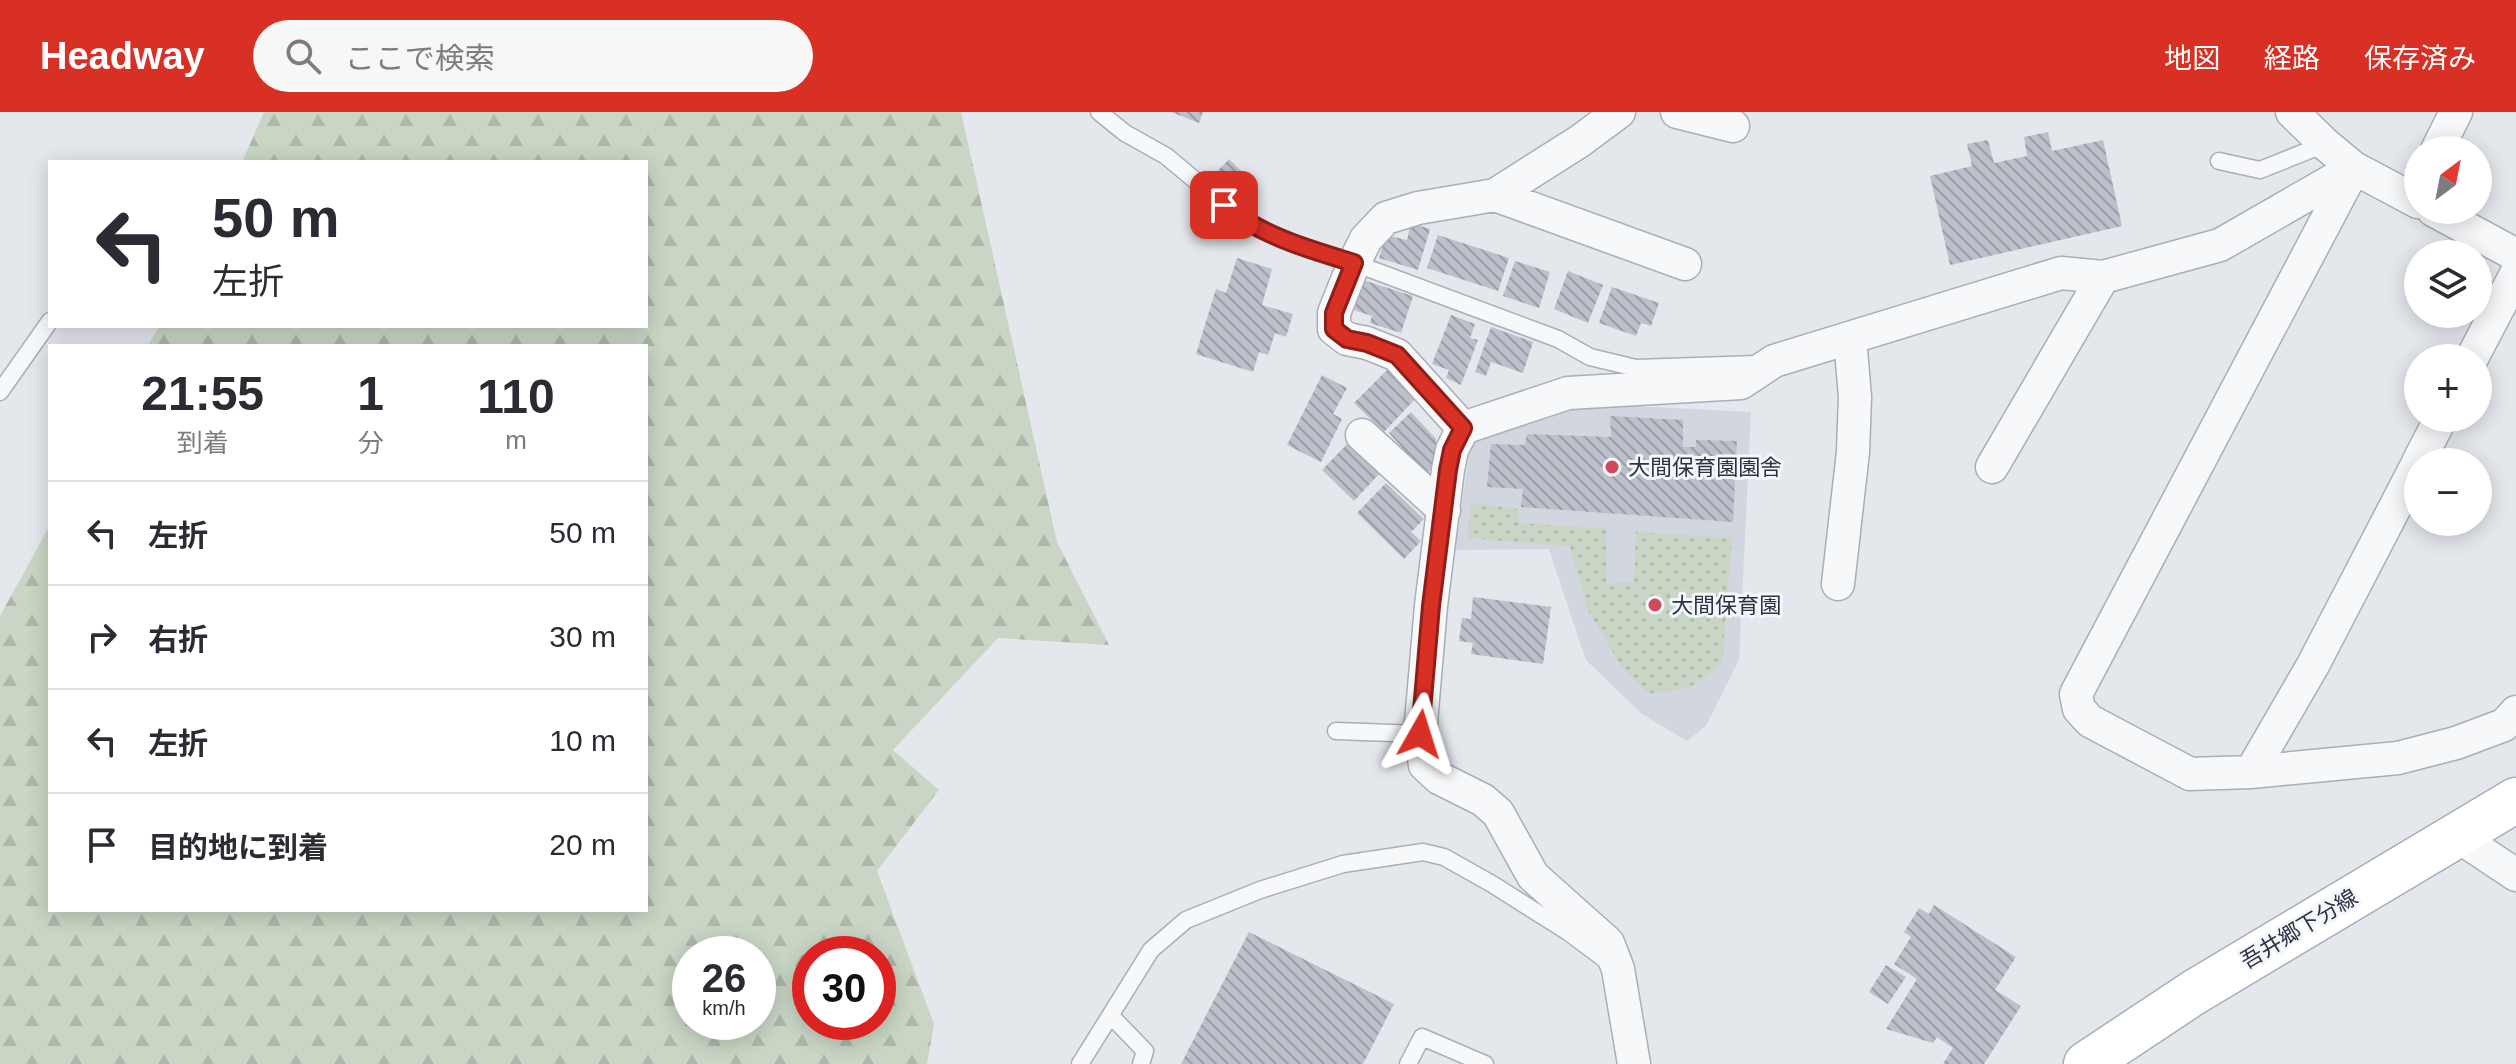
<!DOCTYPE html>
<html lang="ja">
<meta charset="utf-8">
<style>
:root{--surface:#fff;--page:#f7f7f7;--text:#2b2b33;--muted:#7c7c81;--line:#e1e1e2;--accent:#d93025}
body{margin:0;font-family:Helvetica,"Noto Sans JP",sans-serif;background:var(--page);color:var(--text);height:100vh;display:flex;flex-direction:column;font-size:30px;white-space:nowrap}
*{box-sizing:border-box;margin:0}
p{font-size:26px;color:var(--muted)}
.icon{flex:none;width:44px;height:44px;fill:none;stroke:currentColor;stroke-width:2;stroke-linecap:round;stroke-linejoin:round}
.map{position:relative;flex:1;overflow:hidden}
.drawer{position:absolute;left:48px;top:232px;width:600px;height:568px;display:flex;flex-direction:column;background:var(--surface);border-radius:0px;box-shadow:0 4px 20px #0003}
.drawer>*{flex:none}
.hud{position:absolute;left:48px;top:48px;width:600px;height:168px;border-radius:0px;box-shadow:0 4px 20px #0003;background:#fff;color:var(--text);overflow:hidden}
.needle{width:52px;rotate:32deg}
.tools{position:absolute;left:2404px;top:24px;display:grid;gap:16px}
.tools a{display:grid;place-items:center;width:88px;height:88px;border-radius:50%;background:var(--surface);box-shadow:0 4px 20px #0003;font-size:40px}
.speed{position:absolute;left:672px;top:824px;display:flex;gap:16px;font-size:40px;font-weight:700;text-align:center}
.speed>*{display:grid;place-content:center;width:104px;height:104px;border-radius:50%;background:var(--surface);box-shadow:0 4px 20px #0003;line-height:1}
.speed small{font-size:20px;font-weight:400}
.speed .limit{border:12px solid #d22;background:#fff;color:#111}
.pin{position:absolute;display:grid;place-items:center;width:68px;height:68px;color:#fff;margin:-34px;border-radius:16px;box-shadow:0 4px 12px #0006}
.me{position:absolute;width:88px;margin:-44px;rotate:6deg;stroke-linejoin:round;filter:drop-shadow(0 0 6px #0008)}
.turn{display:flex;align-items:center;gap:28px;height:168px;padding:0 32px;font-size:36px}
.turn .icon{width:104px;height:104px;stroke-width:2.5}
.turn b{display:block;font-size:56px;line-height:68px}
.eta{display:flex;justify-content:space-evenly;align-items:center;height:136px;text-align:center}
.eta b{font-size:48px;font-weight:700;line-height:56px}
ul{padding:0;list-style:none}
li{display:flex;align-items:center;gap:24px;height:104px;padding:0 32px;border-top:2px solid var(--line)}
li div{flex:1}
li b{display:block;font-size:30px}
li em{font-style:normal}
header{display:flex;align-items:center;gap:48px;box-sizing:border-box;height:112px;padding:0 40px;background:var(--accent);color:#fff}
header strong{font-size:38px}
nav{display:flex;gap:44px;margin-inline-start:auto;font-size:28px}
.search{width:560px;height:72px;background:var(--page);display:flex;align-items:center;gap:20px;box-sizing:border-box;padding:0 28px;border-radius:44px;color:var(--muted);font-size:30px}
.map>svg:first-child{display:block}
.built{fill:#d2d6de}
.forest{fill:url(#forest-firs);fill-rule:evenodd}
.park{fill:url(#park-dots)}
.building{fill:url(#building-back-hatch)}
.lines{fill:none;stroke-linecap:round;stroke-linejoin:round}
.service-casing{stroke:#a9aeb7;stroke-width:19}
.minor-casing{stroke:#a9aeb7;stroke-width:35}
.secondary-casing{stroke:#a9aeb7;stroke-width:47}
.service{stroke:#f7f8fa;stroke-width:16}
.minor{stroke:#f7f8fa;stroke-width:32}
.secondary{stroke:#fff;stroke-width:44}
.route-casing{stroke:#8d1f18;stroke-width:20}
.route{stroke:#d93025;stroke-width:14}
.poi-dot{fill:#d1495b;stroke:#f4f6f9;stroke-width:3}
.labels{text-anchor:middle;dominant-baseline:central;stroke-width:6;stroke-linejoin:round;paint-order:stroke}
.poi-label{font-size:22px;fill:#2b3445;stroke:#f4f6f9;text-anchor:start}
.street-label{font-size:22px;fill:#2b3445;stroke:#f4f6f9}
</style>
<header>
<strong>Headway</strong>
<div class="search"><svg class="icon" aria-label="search" viewBox="0 0 24 24"><circle cx="10" cy="10" r="6"/><path d="M15 15l6 6"/></svg>ここで検索</div>
<nav><a>地図</a><a>経路</a><a>保存済み</a></nav>
</header>
<div class="map">
<svg width="2516" height="952" viewBox="0 0 2516 952">
<defs>
<pattern id="forest-firs" width="22" height="20" patternUnits="userSpaceOnUse" patternTransform="scale(2)"><rect width="22" height="20" fill="#c9d6c5"/><path d="M5 1l3.5 6h-7zM16 11l3.5 6h-7z" fill="#adb8ab"/></pattern>
<pattern id="park-dots" width="8" height="8" patternUnits="userSpaceOnUse" patternTransform="scale(2)"><rect width="8" height="8" fill="#c9d6c5"/><path d="M2 2h.1M6 6h.1" fill="none" stroke="#adb8ab" stroke-width="1.8" stroke-linecap="round"/></pattern>
<pattern id="building-back-hatch" width="6" height="6" patternUnits="userSpaceOnUse" patternTransform="scale(2)"><rect width="6" height="6" fill="#bbc0ca"/><path d="M-1 5l2 2M0 0l6 6M5-1l2 2" fill="none" stroke="#989da6"/></pattern>
</defs>
<rect width="100%" height="100%" fill="#e4e7ec"/>
<!-- built -->
<path class="built" d="M 1574,291 L 1751,300 L 1739,548 L 1706,614 L 1687,629 L 1642,602 L 1586,548 L 1549,437 L 1455,438 L 1471,330 Z"/>
<!-- forest -->
<path class="forest" d="M 264,0 L 961,0 L 1057,430 L 1109,533 L 998,526 L 893,638 L 939,678 L 877,759 L 934,912 L 927,952 L 0,952 L 0,504 L 50,413 L 50,798 L 646,798 L 646,234 L 148,234 L 159,214 L 646,214 L 646,50 L 242,50 ZM 758,842 L 758,910 L 690,910 L 690,842 ZM 878,842 L 878,910 L 810,910 L 810,842 Z"/>
<!-- park -->
<path class="park" d="M 1471,391 L 1518,397 L 1519,411 L 1606,417 L 1606,472 L 1634,470 L 1636,420 L 1732,426 L 1722,553 L 1690,575 L 1648,582 L 1623,557 L 1588,498 L 1570,434 L 1468,426 Z"/>
<!-- building -->
<path class="building" d="M 1171,0 L 1203,0 L 1199,11 Z
M 2048,20 L 2052,39 L 2103,28 L 2122,114 L 1950,153 L 1930,64 L 1972,54 L 1967,32 L 1988,28 L 1994,51 L 2027,44 L 2024,25 Z
M 1229,47 L 1250,68 L 1235,84 L 1213,64 Z
M 1411,111 L 1430,117 L 1418,158 L 1379,146 L 1386,123 L 1407,128 Z
M 1438,123 L 1509,146 L 1498,179 L 1427,156 Z
M 1237,146 L 1272,157 L 1262,193 L 1293,202 L 1286,225 L 1275,221 L 1268,243 L 1259,240 L 1253,260 L 1196,242 L 1216,177 L 1226,181 Z
M 1515,149 L 1550,160 L 1539,196 L 1503,184 Z
M 1568,159 L 1603,173 L 1588,211 L 1554,197 Z
M 1363,168 L 1413,184 L 1401,221 L 1370,211 L 1372,204 L 1354,198 Z
M 1612,175 L 1659,191 L 1651,214 L 1641,211 L 1636,224 L 1599,211 Z
M 1451,203 L 1475,212 L 1470,226 L 1478,228 L 1461,273 L 1446,266 L 1449,258 L 1432,252 Z
M 1491,215 L 1533,230 L 1523,261 L 1491,250 L 1486,264 L 1475,260 Z
M 1387,258 L 1416,286 L 1384,320 L 1354,291 Z
M 1322,263 L 1347,276 L 1333,302 L 1342,307 L 1321,350 L 1287,333 Z
M 1411,300 L 1436,327 L 1438,351 L 1426,362 L 1389,321 Z
M 1610,304 L 1683,308 L 1683,335 L 1696,335 L 1696,328 L 1737,329 L 1733,410 L 1521,395 L 1523,377 L 1487,375 L 1491,332 L 1525,333 L 1527,322 L 1611,325 Z
M 1348,331 L 1380,361 L 1354,389 L 1322,358 Z
M 1386,371 L 1424,407 L 1411,420 L 1421,429 L 1404,447 L 1357,401 Z
M 1473,485 L 1551,495 L 1543,552 L 1471,542 L 1473,531 L 1459,529 L 1462,506 L 1471,507 Z
M 1934,793 L 2016,845 L 1995,878 L 2021,894 L 1984,952 L 1943,952 L 1953,936 L 1937,925 L 1933,931 L 1886,917 L 1917,867 L 1894,852 L 1911,825 L 1904,820 L 1919,796 L 1929,802 Z
M 1249,820 L 1394,892 L 1363,952 L 1181,952 Z
M 1886,853 L 1906,865 L 1888,892 L 1869,880 Z"/>
<g class="lines">
<defs>
<path id="service" d="M 1099,0 L 1125,21 L 1166,44 L 1245,110 L 1298,133 L 1354,151 L 1558,227 L 1590,245 L 1636,256 L 1757,252
M 2219,49 L 2260,58 L 2325,32
M 0,280 L 50,209
M 1336,619 L 1420,622
M 1111,904 L 1145,939 L 1141,952
M 1080,952 L 1151,838 L 1186,808 L 1260,778 L 1343,752 L 1423,740 L 1444,745 L 1492,772 L 1568,820 L 1607,849
M 1408,952 L 1422,925 L 1485,952"/>
<path id="minor" d="M 1677,0 L 1733,14
M 2292,0 L 2325,32 L 2354,56 L 2418,90
M 2437,38 L 2456,0
M 2354,56 L 2076,582 L 2079,597 L 2090,609 L 2190,662 L 2251,660 L 2313,553 L 2418,351
M 1495,83 L 1685,152
M 2433,98 L 2516,143
M 2472,246 L 2516,162
M 1463,316 L 1397,243 L 1367,231 L 1347,227 L 1334,217 L 1334,201 L 1354,151 L 1366,127 L 1386,106 L 1418,96 L 1495,83 L 1580,29 L 1619,0
M 1362,323 L 1444,398
M 2418,350 L 2441,306
M 1992,355 L 2103,165
M 1838,472 L 1853,340 L 1855,285 L 1850,226
M 2251,660 L 2398,646 L 2456,631 L 2504,613 L 2516,600
M 2456,723 L 2516,763
M 1634,952 L 1618,857 L 1608,831 L 1533,764 L 1498,701 L 1483,688 L 1439,666 L 1425,653 L 1420,622 L 1431,494 L 1448,358 L 1452,338 L 1463,316 L 1568,281 L 1741,271 L 1774,249 L 2061,161 L 2103,165 L 2220,133 L 2354,56"/>
<path id="secondary" d="M 2086,952 L 2193,881 L 2516,688"/>
</defs>
<!-- service casing -->
<use href="#service" class="service-casing"/>
<!-- minor casing -->
<use href="#minor" class="minor-casing"/>
<!-- secondary casing -->
<use href="#secondary" class="secondary-casing"/>
<!-- service -->
<use href="#service" class="service"/>
<!-- minor -->
<use href="#minor" class="minor"/>
<!-- secondary -->
<use href="#secondary" class="secondary"/>
</g>
<g class="lines">
<defs>
<path id="route" d="M 1224,93 C 1261,124 1308,137 1354,151 L 1334,201 L 1334,217 L 1347,227 L 1367,231 L 1397,243 L 1463,316 L 1452,338 L 1448,358 L 1431,494 L 1420,622"/>
</defs>
<!-- route casing -->
<use href="#route" class="route-casing"/>
<!-- route -->
<use href="#route" class="route"/>
</g>
<!-- markers -->
<g class="poi-dot">
<circle cx="1612" cy="355" r="8"/>
<circle cx="1655" cy="493" r="8"/>
</g>
<g class="labels">
<!-- poi labels -->
<g class="poi-label">
<text x="1628" y="355">大間保育園園舎</text>
<text x="1671" y="493">大間保育園</text>
</g>
<!-- street labels -->
<g class="street-label">
<text transform="translate(2299 817) rotate(-31)">吾井郷下分線</text>
</g>
</g>
</svg>
<div class="tools">
<a><svg class="needle" viewBox="-14 -14 28 28"><path d="M0-13l5 13h-10z" fill="#e53935"/><path d="M0 13l5-13h-10z" fill="#7c7c81"/></svg></a>
<a><svg class="icon" aria-label="layers" viewBox="0 0 24 24"><path d="M12 4l9 5-9 5-9-5zM3 14l9 5 9-5"/></svg></a>
<a>+</a>
<a>−</a>
</div>
<div class="speed"><div>26<small>km/h</small></div><div class="limit">30</div></div>
<div class="pin" style="left:1224px;top:93px;background:#d93025"><svg class="icon" aria-label="arrive" viewBox="0 0 24 24"><path d="M6 21V4h12l-3 4 3 4H6"/></svg></div>
<svg class="me" style="left:1420px;top:622px" viewBox="-20 -20 40 40"><path d="M0-17L14 15 0 8-14 15z" fill="#d93025" stroke="#fff" stroke-width="4"/></svg>
<div class="hud">
<div class="turn"><svg class="icon" aria-label="left" viewBox="0 0 24 24"><path d="M17 20v-9H6M10 6l-5 5 5 5"/></svg><div><b>50 m</b>左折</div></div>
</div>
<section class="drawer">
<div class="eta">
<div><b>21:55</b><p>到着</p></div>
<div><b>1</b><p>分</p></div>
<div><b>110</b><p>m</p></div>
</div>
<ul>
<li><svg class="icon" aria-label="left" viewBox="0 0 24 24"><path d="M17 20v-9H6M10 6l-5 5 5 5"/></svg><div><b>左折</b></div><em>50 m</em></li>
<li><svg class="icon" aria-label="right" viewBox="0 0 24 24"><path d="M7 20v-9h11M14 6l5 5-5 5"/></svg><div><b>右折</b></div><em>30 m</em></li>
<li><svg class="icon" aria-label="left" viewBox="0 0 24 24"><path d="M17 20v-9H6M10 6l-5 5 5 5"/></svg><div><b>左折</b></div><em>10 m</em></li>
<li><svg class="icon" aria-label="arrive" viewBox="0 0 24 24"><path d="M6 21V4h12l-3 4 3 4H6"/></svg><div><b>目的地に到着</b></div><em>20 m</em></li>
</ul>
</section>
</div>
